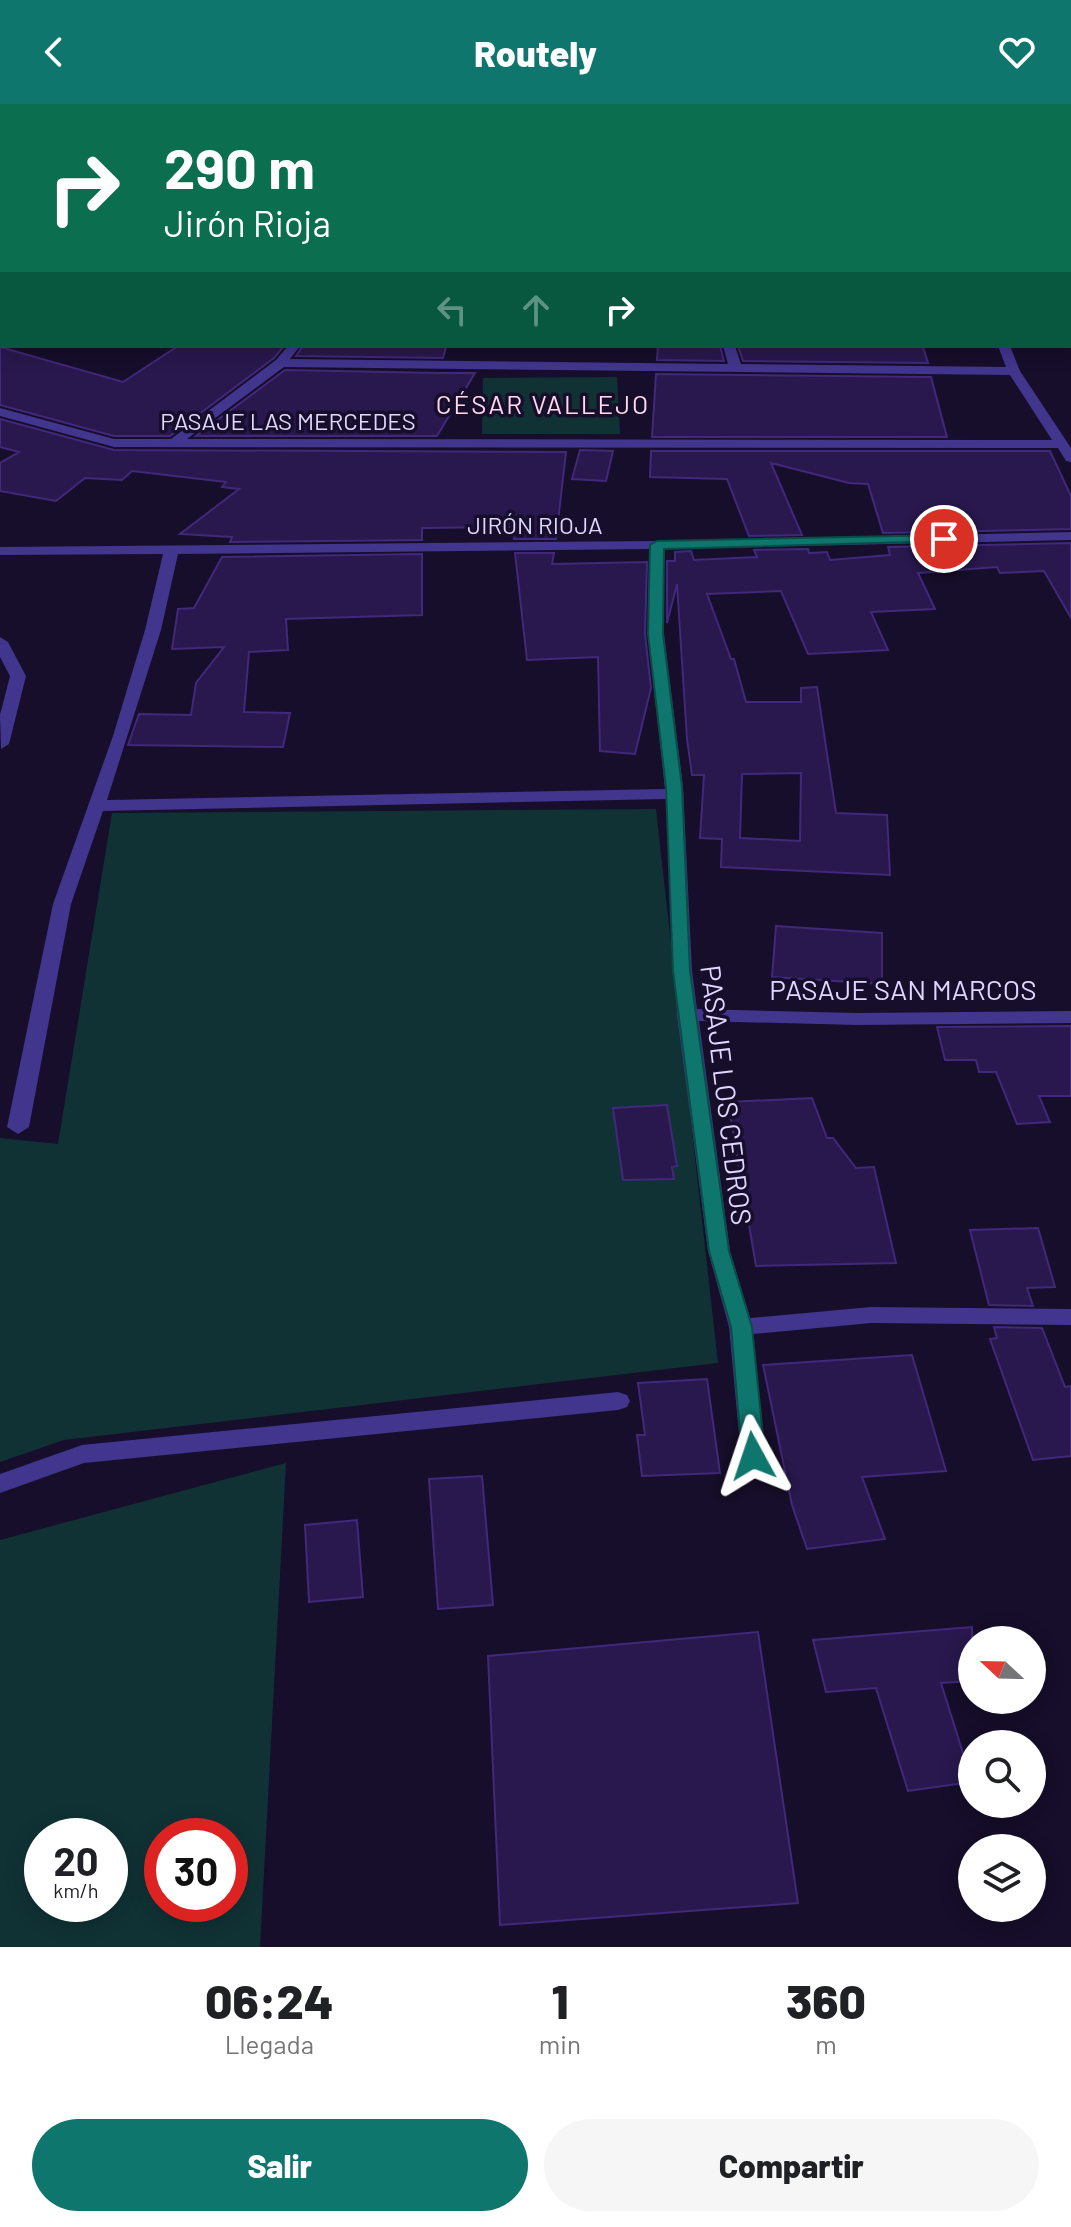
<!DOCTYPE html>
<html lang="es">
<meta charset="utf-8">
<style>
:root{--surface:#fff;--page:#f6f6f6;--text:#202124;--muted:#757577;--accent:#0f766e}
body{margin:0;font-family:Barlow,sans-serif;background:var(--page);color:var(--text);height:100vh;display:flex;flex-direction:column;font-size:30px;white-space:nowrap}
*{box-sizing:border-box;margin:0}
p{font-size:26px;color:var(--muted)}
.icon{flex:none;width:44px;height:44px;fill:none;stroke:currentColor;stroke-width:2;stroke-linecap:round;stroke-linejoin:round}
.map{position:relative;height:1843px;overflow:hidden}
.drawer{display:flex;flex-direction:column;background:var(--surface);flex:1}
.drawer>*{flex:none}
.banner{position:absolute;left:0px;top:0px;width:1072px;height:244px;box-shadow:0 4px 20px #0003;background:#0b6e4f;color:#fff;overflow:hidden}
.needle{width:52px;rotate:292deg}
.buttons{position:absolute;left:958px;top:1522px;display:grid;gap:16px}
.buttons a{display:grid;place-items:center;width:88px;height:88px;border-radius:50%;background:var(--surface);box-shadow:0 4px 20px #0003;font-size:40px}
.speed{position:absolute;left:24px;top:1714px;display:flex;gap:16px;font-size:40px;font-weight:700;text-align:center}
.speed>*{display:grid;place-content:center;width:104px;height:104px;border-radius:50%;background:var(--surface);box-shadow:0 4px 20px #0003;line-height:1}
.speed small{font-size:20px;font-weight:400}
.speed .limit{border:12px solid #d22;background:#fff;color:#111}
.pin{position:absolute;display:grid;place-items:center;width:68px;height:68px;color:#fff;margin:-34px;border:4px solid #fff;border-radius:50%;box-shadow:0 2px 8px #0007}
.me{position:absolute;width:88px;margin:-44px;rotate:355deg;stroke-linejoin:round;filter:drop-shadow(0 0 6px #0008)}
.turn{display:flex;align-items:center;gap:28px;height:168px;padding:0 32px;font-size:36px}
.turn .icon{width:104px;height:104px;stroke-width:2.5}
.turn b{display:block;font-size:56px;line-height:68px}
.lanes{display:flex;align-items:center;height:76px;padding:0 32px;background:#0003;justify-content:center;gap:40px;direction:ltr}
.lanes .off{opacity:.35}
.eta{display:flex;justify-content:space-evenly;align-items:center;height:136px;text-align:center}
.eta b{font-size:48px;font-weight:800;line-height:56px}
.button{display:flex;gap:16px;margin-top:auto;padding:16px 32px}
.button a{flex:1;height:92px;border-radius:48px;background:var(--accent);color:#fff;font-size:32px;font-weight:800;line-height:92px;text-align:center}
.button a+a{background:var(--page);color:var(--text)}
header{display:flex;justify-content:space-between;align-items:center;height:104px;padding:0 32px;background:var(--accent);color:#fff;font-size:36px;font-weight:800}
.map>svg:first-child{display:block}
.green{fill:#103235;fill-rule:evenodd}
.building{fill:#28184d;stroke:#41287b;stroke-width:2;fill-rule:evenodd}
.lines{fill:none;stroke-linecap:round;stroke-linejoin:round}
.minor{fill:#41358d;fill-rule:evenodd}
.route{fill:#0f766e;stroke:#0a4d48;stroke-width:2}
.labels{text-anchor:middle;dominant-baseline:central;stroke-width:7;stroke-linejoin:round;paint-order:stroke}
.far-street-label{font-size:24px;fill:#dfd7ff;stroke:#160e2a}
.far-neighbourhood-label{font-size:26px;letter-spacing:2px;fill:#ffd9ed;stroke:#160e2a}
.street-label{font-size:28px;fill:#dfd7ff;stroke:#160e2a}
</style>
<header><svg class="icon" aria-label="back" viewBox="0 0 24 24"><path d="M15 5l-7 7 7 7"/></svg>Routely<svg class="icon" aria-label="heart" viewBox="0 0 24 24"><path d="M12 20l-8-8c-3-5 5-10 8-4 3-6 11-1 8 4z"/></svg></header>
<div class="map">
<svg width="1071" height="1843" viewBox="0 0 1071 1843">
<rect width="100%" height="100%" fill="#160e2a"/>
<!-- green -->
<path class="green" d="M 617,273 L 620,330 L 482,330 L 483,274 Z
M 656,705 L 718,1259 L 64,1336 L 0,1358 L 0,1034 L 58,1040 L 112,709 Z
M 286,1359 L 260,1843 L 0,1843 L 0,1436 ZM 110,1732 L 110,1800 L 42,1800 L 42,1732 ZM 230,1732 L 230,1800 L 162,1800 L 162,1732 Z"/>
<!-- building -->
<path class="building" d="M 178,242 L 284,242 L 274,254 L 170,332 L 114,332 L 0,301 L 0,243 L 123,278 Z
M 303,242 L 417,242 L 446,243 L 443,254 L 296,252 Z
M 658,242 L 720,242 L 724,257 L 657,256 Z
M 738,242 L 923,243 L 928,259 L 743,257 Z
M 285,266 L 439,269 L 475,269 L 437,332 L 196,332 Z
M 656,270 L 931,273 L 947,333 L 652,333 Z
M 0,315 L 114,346 L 566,348 L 556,435 L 514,435 L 512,423 L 422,424 L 422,436 L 230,438 L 232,433 L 180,430 L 239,385 L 222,383 L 226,378 L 132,367 L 122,376 L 85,374 L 56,397 L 0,387 L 0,359 L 19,348 L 0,343 Z
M 580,346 L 613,347 L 606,377 L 572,375 Z
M 651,347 L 1050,347 L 1071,392 L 1071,425 L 883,429 L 868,380 L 849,379 L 771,359 L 802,431 L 749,432 L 727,375 L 650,373 Z
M 1071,439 L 1071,514 L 1044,467 L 1000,469 L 997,463 L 918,469 L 935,505 L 871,508 L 888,546 L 808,550 L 781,487 L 707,490 L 731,555 L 734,555 L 746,598 L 801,598 L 801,584 L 817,583 L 836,709 L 887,711 L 890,771 L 721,763 L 722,735 L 700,734 L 704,671 L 692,671 L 687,635 L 677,480 L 667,519 L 667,457 L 675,457 L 675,448 L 691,447 L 694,456 L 757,453 L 754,446 L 808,445 L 809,449 L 827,448 L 830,456 L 890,451 L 888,443 ZM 801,669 L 800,737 L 740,734 L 742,670 Z
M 515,449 L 554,449 L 552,460 L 647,458 L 645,530 L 651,584 L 635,650 L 600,647 L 598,553 L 527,556 Z
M 422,450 L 422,511 L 286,515 L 288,546 L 249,548 L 244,608 L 290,609 L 283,643 L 128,641 L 139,610 L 191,611 L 196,579 L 224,543 L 172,545 L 178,505 L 194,504 L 222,453 Z
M 776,822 L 882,829 L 882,880 L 772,873 Z
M 1071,922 L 1071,992 L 1039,992 L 1050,1018 L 1017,1020 L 996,968 L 979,968 L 976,956 L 945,956 L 937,923 Z
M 812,994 L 827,1034 L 833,1034 L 856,1064 L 874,1063 L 896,1159 L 756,1162 L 728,998 Z
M 667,1001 L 677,1062 L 672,1063 L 674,1075 L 623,1076 L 613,1004 Z
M 1038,1124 L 1055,1183 L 1027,1184 L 1033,1202 L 989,1201 L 970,1126 Z
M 994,1223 L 1042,1224 L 1065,1283 L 1071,1282 L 1071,1352 L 1033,1356 L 990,1235 L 997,1234 Z
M 912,1251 L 946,1367 L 862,1373 L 885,1435 L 807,1445 L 792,1401 L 763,1261 Z
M 707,1275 L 720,1369 L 642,1372 L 637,1331 L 645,1331 L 638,1279 Z
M 482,1372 L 493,1501 L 438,1505 L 429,1375 Z
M 357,1416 L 363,1493 L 309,1498 L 305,1421 Z
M 972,1523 L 972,1577 L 941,1579 L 972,1678 L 908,1687 L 876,1584 L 826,1588 L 813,1536 Z
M 758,1528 L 798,1799 L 500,1821 L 488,1552 Z"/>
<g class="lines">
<!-- minor -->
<path class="minor" d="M 146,0 L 158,0 L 145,2 Z
M 319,0 L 337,0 L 338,2 L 320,2 Z
M 419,0 L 432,0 L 418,2 Z
M 842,0 L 853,0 L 854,2 L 843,2 Z
M 0,31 L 2,31 L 2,37 L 0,37 Z
M 1070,47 L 1071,47 L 1071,53 L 1070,53 Z
M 2,183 L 2,191 L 0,192 L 0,184 Z
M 1070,229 L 1071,229 L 1071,237 L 1070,237 Z
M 288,242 L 300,242 L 290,255 L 728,260 L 723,242 L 735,242 L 741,260 L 1006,263 L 998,242 L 1010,242 L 1020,267 L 1071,344 L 1071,358 L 1066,357 L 1058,344 L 114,343 L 0,312 L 0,304 L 114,335 L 171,335 L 276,256 ZM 284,263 L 1010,271 L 1052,336 L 187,335 Z
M 1071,428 L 1071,436 L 664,445 L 664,530 L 683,683 L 692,867 L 697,905 L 857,909 L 1071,907 L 1071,919 L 857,921 L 699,917 L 730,1147 L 750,1214 L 871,1203 L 1071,1205 L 1071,1221 L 871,1219 L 753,1230 L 765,1352 L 762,1358 L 753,1361 L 744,1358 L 741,1352 L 729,1223 L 708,1147 L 677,911 L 666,695 L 103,707 L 71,800 L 29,1023 L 18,1030 L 7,1023 L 53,800 L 113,632 L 145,526 L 163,450 L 0,451 L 0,443 L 657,437 ZM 650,445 L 648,530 L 665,685 L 107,696 L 161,526 L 178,450 Z
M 0,533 L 8,538 L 26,572 L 9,640 L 1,645 L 0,611 L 10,572 L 0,553 Z
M 618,1288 L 627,1291 L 630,1297 L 627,1303 L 618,1306 L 84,1359 L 0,1389 L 0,1370 L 82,1341 Z"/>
</g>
<!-- route -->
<path class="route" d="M 944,431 L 950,435 L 948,437 L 664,445 L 663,530 L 682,683 L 690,867 L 729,1147 L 752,1223 L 765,1352 L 753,1361 L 742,1352 L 731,1223 L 709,1147 L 673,867 L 666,683 L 648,530 L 650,441 L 657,437 Z"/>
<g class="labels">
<!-- far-street labels -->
<g class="far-street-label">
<text x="288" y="316">PASAJE LAS MERCEDES</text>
<text x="535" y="420">JIRÓN RIOJA</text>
</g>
<!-- far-neighbourhood labels -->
<g class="far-neighbourhood-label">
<text x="543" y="299">CÉSAR VALLEJO</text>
</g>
<!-- street labels -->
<g class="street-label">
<text x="903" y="885">PASAJE SAN MARCOS</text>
<text transform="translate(727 991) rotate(83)">PASAJE LOS CEDROS</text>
</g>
</g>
</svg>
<div class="buttons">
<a><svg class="needle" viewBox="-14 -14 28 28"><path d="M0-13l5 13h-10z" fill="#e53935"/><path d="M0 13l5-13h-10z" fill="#757577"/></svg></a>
<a><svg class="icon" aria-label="search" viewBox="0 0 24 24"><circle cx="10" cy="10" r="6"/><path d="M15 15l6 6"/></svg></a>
<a><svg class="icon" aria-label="layers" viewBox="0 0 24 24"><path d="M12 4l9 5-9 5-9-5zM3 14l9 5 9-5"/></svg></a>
</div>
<div class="speed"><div>20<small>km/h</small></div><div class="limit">30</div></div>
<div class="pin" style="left:944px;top:435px;background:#d93025"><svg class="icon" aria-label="arrive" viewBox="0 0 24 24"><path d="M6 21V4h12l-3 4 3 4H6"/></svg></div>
<svg class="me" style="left:753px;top:1352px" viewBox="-20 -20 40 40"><path d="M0-17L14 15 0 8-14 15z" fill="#0f766e" stroke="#fff" stroke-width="4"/></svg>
<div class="banner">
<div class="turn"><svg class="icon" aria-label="right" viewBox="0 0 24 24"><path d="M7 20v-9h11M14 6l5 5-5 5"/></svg><div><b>290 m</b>Jirón Rioja</div></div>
<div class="lanes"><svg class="icon off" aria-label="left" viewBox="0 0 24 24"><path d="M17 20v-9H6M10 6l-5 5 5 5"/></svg><svg class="icon off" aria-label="ahead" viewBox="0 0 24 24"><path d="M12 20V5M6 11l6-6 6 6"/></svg><svg class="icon" aria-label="right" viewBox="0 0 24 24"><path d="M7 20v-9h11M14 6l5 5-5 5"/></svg></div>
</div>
</div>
<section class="drawer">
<div class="eta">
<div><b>06:24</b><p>Llegada</p></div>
<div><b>1</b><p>min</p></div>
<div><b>360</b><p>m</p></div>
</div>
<div class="button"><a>Salir</a><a>Compartir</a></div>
</section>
